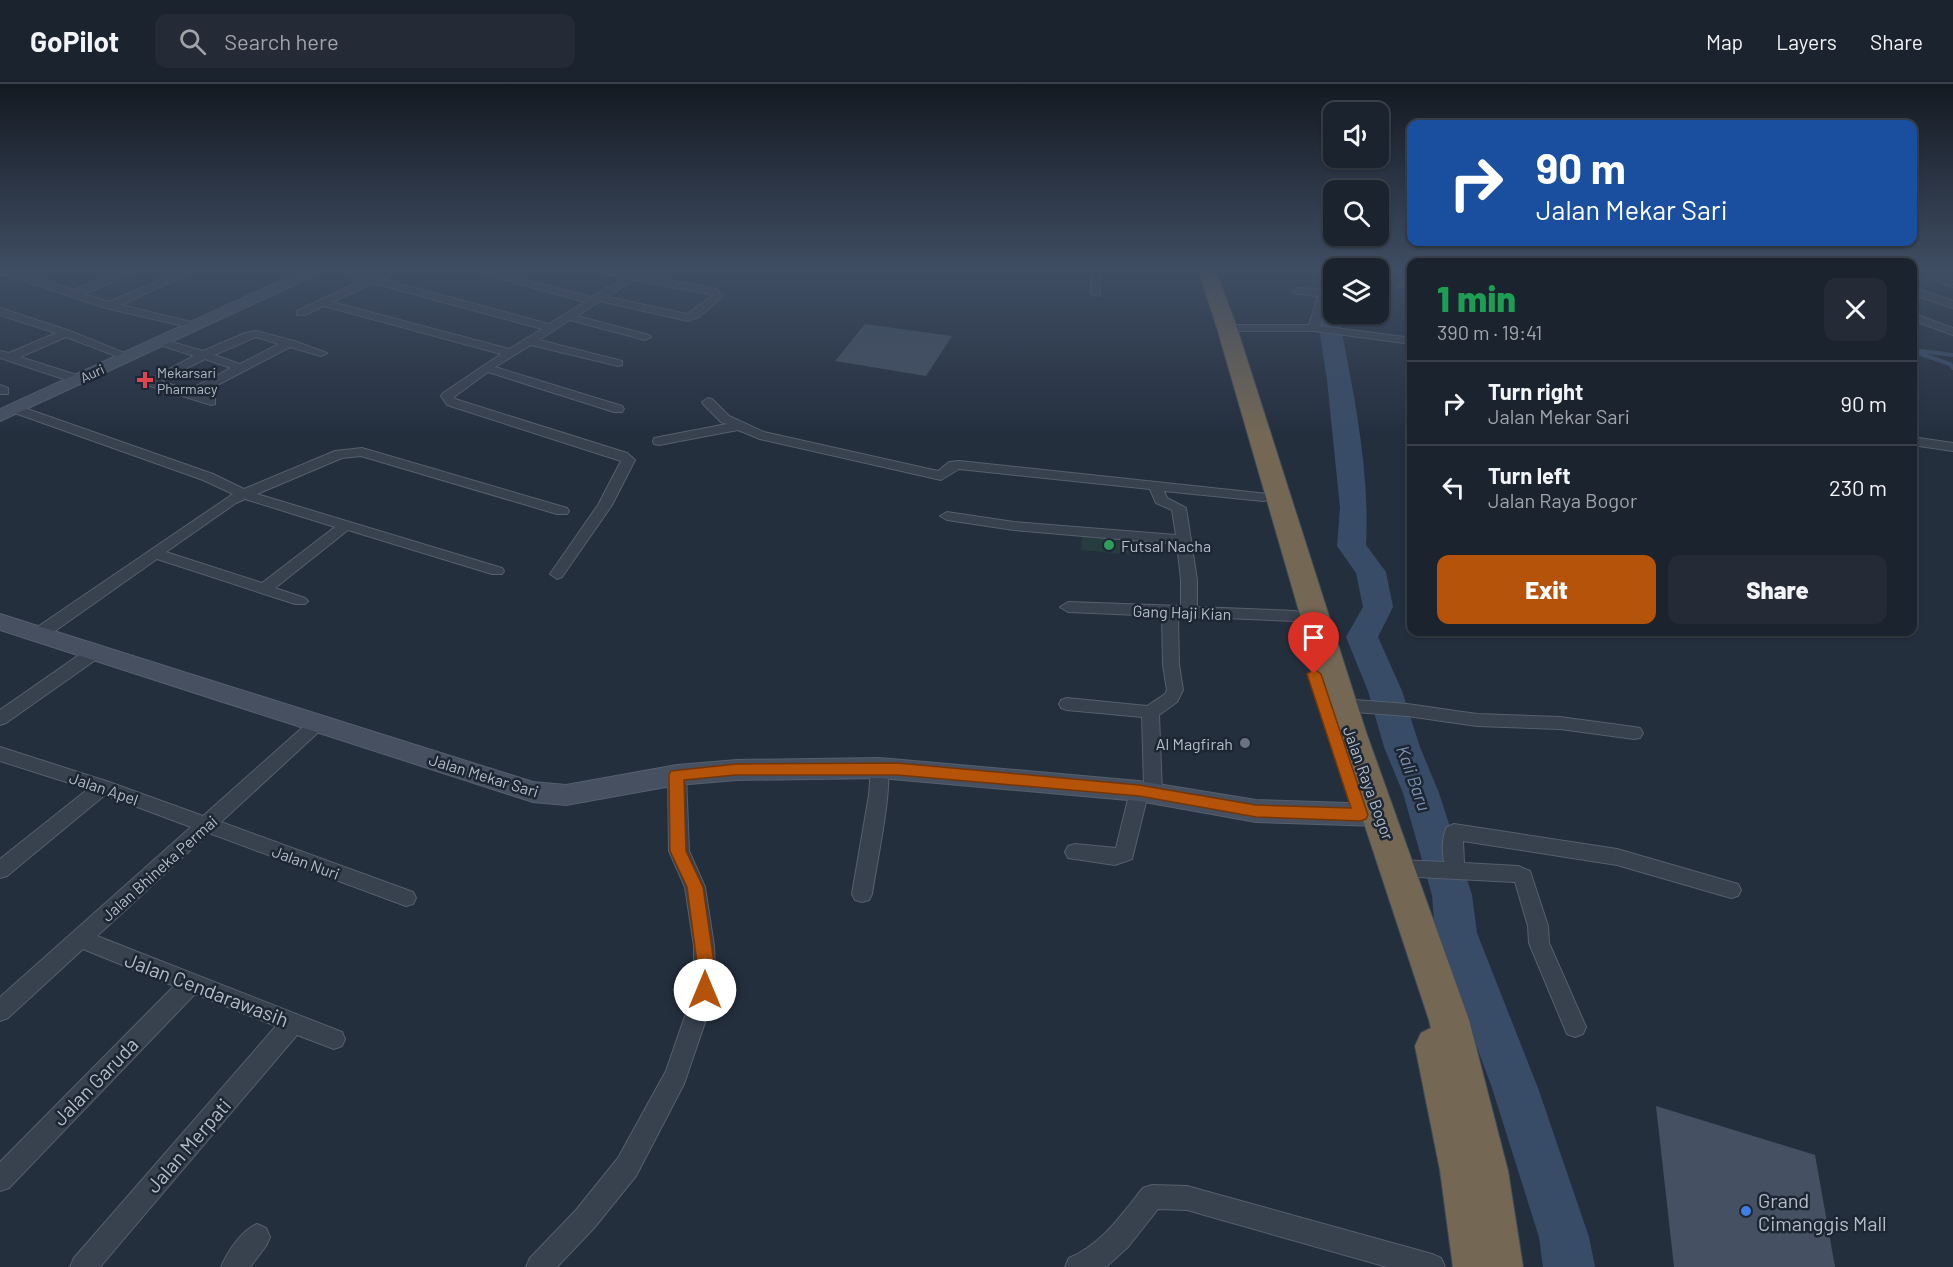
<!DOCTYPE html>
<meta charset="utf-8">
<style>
:root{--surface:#1b232e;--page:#242b36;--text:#f1f3f6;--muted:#a0a4aa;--line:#39404a;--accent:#b45309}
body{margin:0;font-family:Barlow,sans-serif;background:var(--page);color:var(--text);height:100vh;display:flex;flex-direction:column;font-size:22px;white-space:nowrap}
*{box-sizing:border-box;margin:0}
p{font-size:20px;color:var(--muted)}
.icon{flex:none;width:33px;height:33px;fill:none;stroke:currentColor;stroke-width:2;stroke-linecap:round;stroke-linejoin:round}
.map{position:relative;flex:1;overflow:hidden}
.side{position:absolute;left:1407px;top:174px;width:510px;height:378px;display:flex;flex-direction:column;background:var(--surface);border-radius:12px;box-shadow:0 2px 4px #0004,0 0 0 2px var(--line)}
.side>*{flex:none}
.guide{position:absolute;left:1407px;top:36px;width:510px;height:126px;border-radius:12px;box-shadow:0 2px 4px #0004,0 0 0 2px var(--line);background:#1a4fa0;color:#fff;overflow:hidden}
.controls{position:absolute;left:1323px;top:18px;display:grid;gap:12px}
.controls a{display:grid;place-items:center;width:66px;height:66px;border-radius:12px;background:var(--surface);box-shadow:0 2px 4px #0004,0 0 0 2px var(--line);font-size:30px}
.pin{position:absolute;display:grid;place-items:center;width:51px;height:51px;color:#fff;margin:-62px -26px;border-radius:50% 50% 50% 0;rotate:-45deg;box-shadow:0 0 6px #0007}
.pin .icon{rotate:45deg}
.me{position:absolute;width:66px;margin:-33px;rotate:0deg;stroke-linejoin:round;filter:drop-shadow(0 0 4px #0008)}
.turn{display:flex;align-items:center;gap:21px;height:126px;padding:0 30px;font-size:27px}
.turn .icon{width:78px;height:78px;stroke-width:2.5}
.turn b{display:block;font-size:42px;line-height:51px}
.round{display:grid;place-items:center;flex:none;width:63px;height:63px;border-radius:12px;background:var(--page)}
.overview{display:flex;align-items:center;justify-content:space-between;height:102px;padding:0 30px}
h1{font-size:36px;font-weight:800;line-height:45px;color:#1e9e55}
.primary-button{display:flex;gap:12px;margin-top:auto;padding:12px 30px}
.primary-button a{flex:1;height:69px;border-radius:12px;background:var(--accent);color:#fff;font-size:24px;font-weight:800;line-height:69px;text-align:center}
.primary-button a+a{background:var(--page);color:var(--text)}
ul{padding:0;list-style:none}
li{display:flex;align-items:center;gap:18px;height:84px;padding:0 30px;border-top:2px solid var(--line)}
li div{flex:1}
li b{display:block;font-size:22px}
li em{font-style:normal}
header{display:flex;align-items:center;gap:36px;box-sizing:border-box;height:84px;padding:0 30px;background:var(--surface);border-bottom:2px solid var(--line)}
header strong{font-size:28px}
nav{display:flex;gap:33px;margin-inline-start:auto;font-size:21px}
.search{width:420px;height:54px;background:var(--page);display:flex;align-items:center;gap:15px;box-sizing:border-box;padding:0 21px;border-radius:12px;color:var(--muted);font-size:22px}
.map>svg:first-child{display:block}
.green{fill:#263c3f}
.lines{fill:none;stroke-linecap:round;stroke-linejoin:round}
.stream{stroke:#394c67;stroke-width:4}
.river{fill:#394c67;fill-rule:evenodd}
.building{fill:#455162}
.street-casing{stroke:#565f6c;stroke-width:2}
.secondary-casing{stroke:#565f6c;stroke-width:2}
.highway-casing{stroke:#434c59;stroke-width:2}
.street{fill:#38414e;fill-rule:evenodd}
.secondary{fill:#465061;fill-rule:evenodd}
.highway{fill:#746855;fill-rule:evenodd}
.route{fill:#b45309;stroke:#753606;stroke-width:1.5}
.health-dot{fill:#e0444e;stroke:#1d2633;stroke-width:2}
.leisure-dot{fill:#2e9e5b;stroke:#1d2633;stroke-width:2}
.worship-dot{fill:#6b7280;stroke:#1d2633;stroke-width:2}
.shop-dot{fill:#3f7fe0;stroke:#1d2633;stroke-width:2}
.labels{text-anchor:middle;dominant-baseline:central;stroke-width:5;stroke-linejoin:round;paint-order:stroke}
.far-poi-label{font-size:14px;fill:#b4bcc9;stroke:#1d2633;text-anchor:start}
.far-street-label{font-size:14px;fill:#b4bcc9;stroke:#1d2633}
.poi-label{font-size:16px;fill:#b4bcc9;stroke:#1d2633;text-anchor:start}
.street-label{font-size:16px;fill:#b4bcc9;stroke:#1d2633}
.water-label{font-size:18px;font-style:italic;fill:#7c92b1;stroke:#1d2633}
.near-street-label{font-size:20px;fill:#b4bcc9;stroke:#1d2633}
.near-poi-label{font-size:20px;fill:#b4bcc9;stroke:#1d2633;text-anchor:start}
</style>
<header>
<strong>GoPilot</strong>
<div class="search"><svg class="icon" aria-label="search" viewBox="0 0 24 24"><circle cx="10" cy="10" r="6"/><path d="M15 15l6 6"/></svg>Search here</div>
<nav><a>Map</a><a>Layers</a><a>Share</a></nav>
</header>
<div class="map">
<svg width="1953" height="1183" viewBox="0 0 1953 1183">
<rect width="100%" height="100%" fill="#242f3e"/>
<!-- green -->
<path class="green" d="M 1082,451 L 1137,455 L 1136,471 L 1081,466 Z"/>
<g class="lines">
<!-- stream -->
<path class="stream" d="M 1912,267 L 1950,280 L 1953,284
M 1920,267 L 1953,271"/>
<!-- river -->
<path class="river" d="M 1334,197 L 1334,230 L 1341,230 L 1340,238 C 1354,311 1370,387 1366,461 L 1386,488 L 1393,523 L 1378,553 L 1402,607 L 1420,663 L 1439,709 L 1472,811 L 1477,849 L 1538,1004 L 1589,1153 L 1595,1183 L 1543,1183 L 1539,1153 L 1492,1004 L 1435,849 L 1432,811 L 1403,709 L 1384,663 L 1368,607 L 1346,553 L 1363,523 L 1356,489 L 1337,462 L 1340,424 L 1327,296 L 1318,238 L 1324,203 L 1327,199 Z"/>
</g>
<!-- building -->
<path class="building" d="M 865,240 L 952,252 L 926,292 L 835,277 Z
M 1656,1022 L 1815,1071 L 1835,1183 L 1674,1183 Z"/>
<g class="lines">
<defs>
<path id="street" d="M 0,186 L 25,190 L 74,206 L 126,186 L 139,186 L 84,210 L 109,218 L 183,186 L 196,186 L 121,221 L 200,240 L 202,242 L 196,245 L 106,224 L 19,195 L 0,192 Z
M 333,186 L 349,186 L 371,192 L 384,186 L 397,186 L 382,195 L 549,240 L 585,218 L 469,186 L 485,186 L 592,213 L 623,194 L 593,188 L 592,186 L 631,189 L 636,186 L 648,186 L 642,191 L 716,205 L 723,212 L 699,233 L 688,237 L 600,217 L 577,232 L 649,251 L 651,253 L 645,256 L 570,236 L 539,256 L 622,277 L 622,281 L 618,282 L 531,261 L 495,283 L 622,322 L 624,325 L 622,328 L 614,328 L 488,288 L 454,313 L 455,315 L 627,369 L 635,376 L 612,421 L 562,493 L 557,495 L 550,490 L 598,421 L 621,377 L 447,321 L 441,312 L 443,309 L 501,270 L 324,222 L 305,231 L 297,231 L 297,227 L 363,196 ZM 634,196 L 709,210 L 712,212 L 687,230 L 607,213 ZM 373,199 L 542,245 L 509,265 L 332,218 Z
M 1091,186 L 1101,186 L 1100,212 L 1091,210 Z
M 1912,186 L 1922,186 L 1953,197 L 1953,203 L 1912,189 Z
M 1412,188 L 1412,197 L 1406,203 L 1398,203 L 1398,199 Z
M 1912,203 L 1953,217 L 1953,224 L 1912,210 Z
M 1298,204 L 1334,206 L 1334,212 L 1328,213 L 1320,242 L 1412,254 L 1412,260 L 1314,247 L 1227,247 L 1221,244 L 1227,241 L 1309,241 L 1318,212 L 1294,209 L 1293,207 Z
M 0,224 L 70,247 L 134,273 L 132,275 L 124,275 L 66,253 L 20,273 L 83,293 L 83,299 L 79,300 L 0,274 L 0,267 L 9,269 L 56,249 L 0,231 Z
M 1912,229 L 1953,244 L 1953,251 L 1912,236 Z
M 256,247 L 294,257 L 327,269 L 321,272 L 290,263 L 200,310 L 215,314 L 215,320 L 211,321 L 147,301 L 145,298 L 194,272 L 157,260 L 157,256 L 165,256 L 203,267 L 245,249 ZM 256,253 L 279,260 L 240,280 L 214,271 ZM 205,275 L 231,284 L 189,306 L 161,297 Z
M 0,301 L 8,304 L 8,310 L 0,310 Z
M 708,314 L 712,315 L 729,332 L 764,348 L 938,387 L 949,378 L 959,377 L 1268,410 L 1270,413 L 1268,416 L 1263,417 L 1164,407 L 1167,414 L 1186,424 L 1197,496 L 1197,523 L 1296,527 L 1304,532 L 1296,537 L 1178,532 L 1179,581 L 1183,606 L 1177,618 L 1159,631 L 1162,709 L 1159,714 L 1153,716 L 1147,714 L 1132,775 L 1115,781 L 1068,774 L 1065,768 L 1068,762 L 1075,760 L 1116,764 L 1130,707 L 1133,702 L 1144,701 L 1142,633 L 1067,626 L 1061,624 L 1059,620 L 1061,616 L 1067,614 L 1147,622 L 1165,610 L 1167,606 L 1163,581 L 1162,532 L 1068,528 L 1060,523 L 1068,518 L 1181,522 L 1181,496 L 1177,460 L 1014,446 L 947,436 L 940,432 L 947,428 L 1014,438 L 1176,451 L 1172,426 L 1156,419 L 1150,405 L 959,385 L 941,396 L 760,355 L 738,346 L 659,361 L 654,360 L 653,357 L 654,354 L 727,340 L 721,338 L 704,321 L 702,318 Z
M 16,321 L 213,390 L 244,405 L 335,367 L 362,364 L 567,424 L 569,427 L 567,430 L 557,430 L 361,372 L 342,374 L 257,410 L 502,484 L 504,487 L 502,490 L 492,490 L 348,446 L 275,504 L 305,514 L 308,517 L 305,520 L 295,520 L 157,475 L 45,554 L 33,554 L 31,550 L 33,546 L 233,410 L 203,396 L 12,328 L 10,325 ZM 245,415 L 335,443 L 262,499 L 166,468 L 236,419 Z
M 1912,353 L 1953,359 L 1953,367 L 1912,361 Z
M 95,563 L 101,564 L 103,568 L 101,572 L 6,639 L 0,641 L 0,626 L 89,564 Z
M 1342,615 L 1407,620 L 1477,630 L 1560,633 L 1634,643 L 1640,644 L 1643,649 L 1640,654 L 1634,655 L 1560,645 L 1477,642 L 1407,632 L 1342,627 L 1336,625 L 1334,621 L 1336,617 Z
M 318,633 L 324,635 L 327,639 L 324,643 L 221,738 L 413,808 L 416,814 L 413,820 L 406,822 L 209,749 L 97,852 L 342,948 L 345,955 L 342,962 L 334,965 L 297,951 L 100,1183 L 70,1183 L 74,1174 L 276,942 L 195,910 L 9,1104 L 0,1107 L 0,1078 L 174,902 L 83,865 L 8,934 L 0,937 L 0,913 L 191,743 L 105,711 L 7,792 L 0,794 L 0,775 L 88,705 L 0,677 L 0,663 L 109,698 L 203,732 L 312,635 Z
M 880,677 L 886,679 C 895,695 875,787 872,810 L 869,816 L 862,818 L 855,816 L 852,810 L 869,711 L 871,684 L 874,679 Z
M 677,684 L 683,686 L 686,691 L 689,767 L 705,803 L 714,862 L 716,906 L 684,1000 L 636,1092 L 594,1144 L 557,1183 L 526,1183 L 530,1174 L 576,1126 L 618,1074 L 666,987 L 694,906 L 694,862 L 685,803 L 669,767 L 668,691 L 671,686 Z
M 1454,740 L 1617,765 L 1731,798 L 1738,800 L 1741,806 L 1738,812 L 1731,814 L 1617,781 L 1463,757 L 1464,779 L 1518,782 L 1530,787 L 1548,842 L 1549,859 L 1586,943 L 1583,950 L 1575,953 L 1567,950 L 1529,859 L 1528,842 L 1515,798 L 1399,792 L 1392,790 L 1389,784 L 1392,778 L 1399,776 L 1444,778 C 1442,767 1442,753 1447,743 Z
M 1152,1101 L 1187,1102 L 1432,1170 L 1441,1174 L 1445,1183 L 1387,1183 L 1187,1126 L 1158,1125 L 1128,1163 L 1106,1183 L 1065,1183 L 1069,1174 C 1102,1160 1121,1131 1143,1104 Z
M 257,1140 L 266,1144 L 270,1153 L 266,1162 L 250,1183 L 221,1183 C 228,1167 241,1147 257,1140 Z"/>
<path id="secondary" d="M 304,186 L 322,186 L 320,189 L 0,337 L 0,325 Z
M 0,530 L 533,698 L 566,701 L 677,681 L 737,676 L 880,674 L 1139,697 L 1256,716 L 1380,720 L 1390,723 L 1394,731 L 1390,739 L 1380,742 L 1256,738 L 1139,717 L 880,694 L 737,696 L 677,701 L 566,721 L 533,718 L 0,546 Z"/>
<path id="highway" d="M 1198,186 L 1216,186 L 1237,244 L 1366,648 L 1469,936 L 1508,1087 L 1523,1183 L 1453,1183 L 1440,1086 L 1415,962 L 1421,949 L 1431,944 L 1429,936 L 1334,648 L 1217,244 Z"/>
</defs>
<!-- street casing -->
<use href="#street" class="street-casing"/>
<!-- secondary casing -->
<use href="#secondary" class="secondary-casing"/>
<!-- highway casing -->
<use href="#highway" class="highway-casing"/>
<!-- street -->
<use href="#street" class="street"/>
<!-- secondary -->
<use href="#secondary" class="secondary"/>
<!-- highway -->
<use href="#highway" class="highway"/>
</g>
<!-- sky -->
<linearGradient id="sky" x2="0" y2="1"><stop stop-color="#141a22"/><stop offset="0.53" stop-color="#3f4d63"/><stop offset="1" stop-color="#3f4d63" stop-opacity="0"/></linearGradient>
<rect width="1953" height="351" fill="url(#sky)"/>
<!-- route -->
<path class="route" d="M 1314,585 L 1321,590 L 1368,731 L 1366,735 L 1360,737 L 1256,733 L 1139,712 L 897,691 L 736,691 L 684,696 L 686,767 L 703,803 L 715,886 L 714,906 L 712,912 L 705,914 L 699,912 L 696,906 L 698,886 L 687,803 L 670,767 L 669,691 L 671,687 L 736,680 L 897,679 L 1139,701 L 1256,721 L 1351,724 L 1307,590 Z"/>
<!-- markers -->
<path class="health-dot" d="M142 287h6v6h6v6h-6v6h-6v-6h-6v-6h6z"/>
<circle class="leisure-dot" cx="1109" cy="461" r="6"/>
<circle class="worship-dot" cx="1245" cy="659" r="6"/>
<circle class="shop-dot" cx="1746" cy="1127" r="6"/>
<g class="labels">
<!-- far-poi labels -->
<g class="far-poi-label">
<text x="157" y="288">Mekarsari<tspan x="157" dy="16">Pharmacy</tspan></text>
</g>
<!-- far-street labels -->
<g class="far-street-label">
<text transform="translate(92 289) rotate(-25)">Auri</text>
</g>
<!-- poi labels -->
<g class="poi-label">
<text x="1121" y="461">Futsal Nacha</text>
<text x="1233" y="659" text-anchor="end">Al Magfirah</text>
</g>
<!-- street labels -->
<g class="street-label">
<text transform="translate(1182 528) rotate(2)">Gang Haji Kian</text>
<text transform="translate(484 691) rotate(17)">Jalan Mekar Sari</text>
<text transform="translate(1369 699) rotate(70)">Jalan Raya Bogor</text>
<text transform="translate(104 704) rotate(19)">Jalan Apel</text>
<text transform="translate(306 778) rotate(20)">Jalan Nuri</text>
<text transform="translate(159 784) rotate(-42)">Jalan Bhineka Permai</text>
</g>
<!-- water labels -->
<g class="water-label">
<text transform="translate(1414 694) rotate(70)">Kali Baru</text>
</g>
<!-- near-street labels -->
<g class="near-street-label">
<text transform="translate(207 905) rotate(21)">Jalan Cendarawasih</text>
<text transform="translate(95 997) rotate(-46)">Jalan Garuda</text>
<text transform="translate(188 1061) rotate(-49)">Jalan Merpati</text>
</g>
<!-- near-poi labels -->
<g class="near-poi-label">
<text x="1758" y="1116">Grand<tspan x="1758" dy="23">Cimanggis Mall</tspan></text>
</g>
</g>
</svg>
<div class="controls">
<a><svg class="icon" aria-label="sound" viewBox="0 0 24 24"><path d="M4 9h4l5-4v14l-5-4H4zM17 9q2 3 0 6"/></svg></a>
<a><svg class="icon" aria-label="search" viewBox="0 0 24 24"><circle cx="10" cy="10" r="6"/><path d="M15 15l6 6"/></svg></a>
<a><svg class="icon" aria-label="layers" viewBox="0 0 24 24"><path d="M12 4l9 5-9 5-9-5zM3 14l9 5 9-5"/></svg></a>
</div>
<div class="pin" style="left:1314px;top:590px;background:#d93025"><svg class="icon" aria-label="arrive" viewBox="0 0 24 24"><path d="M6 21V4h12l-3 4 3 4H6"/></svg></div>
<svg class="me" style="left:705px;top:906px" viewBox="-20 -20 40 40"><circle r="19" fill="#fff"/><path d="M0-13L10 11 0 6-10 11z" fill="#b45309"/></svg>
<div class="guide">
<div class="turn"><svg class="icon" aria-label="right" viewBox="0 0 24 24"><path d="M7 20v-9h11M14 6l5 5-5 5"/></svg><div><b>90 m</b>Jalan Mekar Sari</div></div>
</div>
<section class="side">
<div class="overview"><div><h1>1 min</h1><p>390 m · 19:41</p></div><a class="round"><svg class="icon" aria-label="close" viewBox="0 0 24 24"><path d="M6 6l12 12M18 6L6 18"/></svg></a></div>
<ul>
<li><svg class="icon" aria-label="right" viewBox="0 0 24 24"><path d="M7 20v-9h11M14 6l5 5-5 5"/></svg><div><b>Turn right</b><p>Jalan Mekar Sari</p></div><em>90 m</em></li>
<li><svg class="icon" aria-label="left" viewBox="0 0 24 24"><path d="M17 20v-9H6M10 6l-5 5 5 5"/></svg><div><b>Turn left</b><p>Jalan Raya Bogor</p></div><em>230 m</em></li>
</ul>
<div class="primary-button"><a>Exit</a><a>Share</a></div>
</section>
</div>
